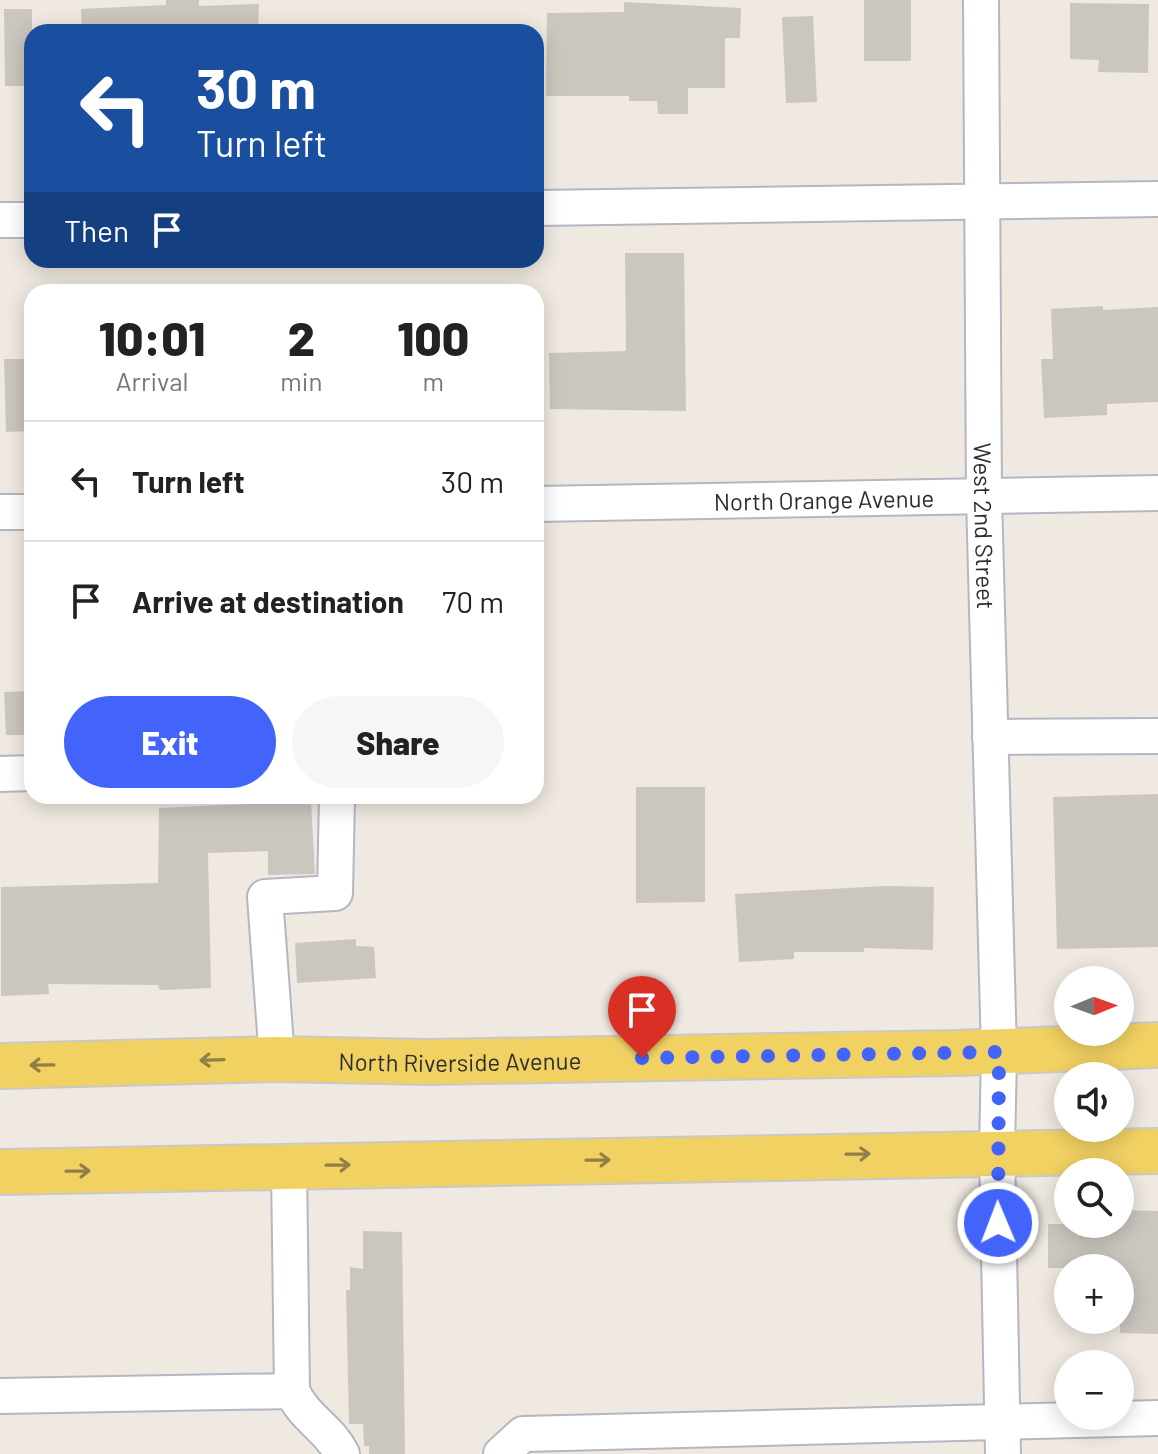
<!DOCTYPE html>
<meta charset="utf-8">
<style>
:root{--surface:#fff;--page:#f6f6f6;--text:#222;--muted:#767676;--line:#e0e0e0;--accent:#4264fb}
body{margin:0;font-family:Barlow,sans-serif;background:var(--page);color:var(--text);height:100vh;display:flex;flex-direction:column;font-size:30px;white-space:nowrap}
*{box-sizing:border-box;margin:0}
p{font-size:26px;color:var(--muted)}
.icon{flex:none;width:44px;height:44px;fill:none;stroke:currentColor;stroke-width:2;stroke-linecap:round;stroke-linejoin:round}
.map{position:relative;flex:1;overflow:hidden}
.panel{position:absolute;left:24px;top:284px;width:520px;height:520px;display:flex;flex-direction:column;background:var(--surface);border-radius:24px;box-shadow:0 4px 20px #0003}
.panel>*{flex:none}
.guide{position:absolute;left:24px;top:24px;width:520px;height:244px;border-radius:24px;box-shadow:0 4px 20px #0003;background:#1a4fa0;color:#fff;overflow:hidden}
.needle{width:52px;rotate:89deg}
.fabs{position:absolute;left:1054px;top:966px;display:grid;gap:16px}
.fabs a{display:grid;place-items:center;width:80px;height:80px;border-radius:50%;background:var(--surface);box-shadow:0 4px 20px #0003;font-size:40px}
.pin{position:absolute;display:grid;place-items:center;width:68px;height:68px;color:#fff;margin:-82px -34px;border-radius:50% 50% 50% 0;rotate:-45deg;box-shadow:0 0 8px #0007}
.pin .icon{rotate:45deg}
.me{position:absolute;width:88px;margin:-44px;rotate:359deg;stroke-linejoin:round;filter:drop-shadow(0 0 6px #0008)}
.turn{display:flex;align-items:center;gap:28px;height:168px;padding:0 40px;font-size:36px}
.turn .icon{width:104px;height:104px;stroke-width:2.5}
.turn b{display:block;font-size:56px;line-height:68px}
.then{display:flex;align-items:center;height:76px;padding:0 40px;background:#0003;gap:16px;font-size:30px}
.eta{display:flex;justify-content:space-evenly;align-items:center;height:136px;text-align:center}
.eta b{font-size:48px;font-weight:800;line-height:56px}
.cta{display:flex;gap:16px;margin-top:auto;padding:16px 40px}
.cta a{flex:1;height:92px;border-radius:48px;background:var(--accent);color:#fff;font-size:32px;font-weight:800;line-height:92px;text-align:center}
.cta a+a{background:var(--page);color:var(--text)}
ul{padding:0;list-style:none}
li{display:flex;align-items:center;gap:24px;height:120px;padding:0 40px;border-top:2px solid var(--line)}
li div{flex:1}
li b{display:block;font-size:30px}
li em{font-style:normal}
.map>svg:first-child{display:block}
.building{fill:#cbc7bf}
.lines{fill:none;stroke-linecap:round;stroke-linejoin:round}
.minor-casing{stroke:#b4b7c1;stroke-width:38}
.major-casing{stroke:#c9c9c9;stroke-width:48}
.minor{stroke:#fff;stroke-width:34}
.major{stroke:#f2d163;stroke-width:44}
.oneway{stroke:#908048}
.route{stroke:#4264fb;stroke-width:14;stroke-dasharray:0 25.2}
.labels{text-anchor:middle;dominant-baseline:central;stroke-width:7;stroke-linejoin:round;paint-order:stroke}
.street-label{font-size:24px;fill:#2e2e2e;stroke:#fff}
</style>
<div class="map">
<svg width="1158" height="1454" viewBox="0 0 1158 1454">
<rect width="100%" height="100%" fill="#efe9e1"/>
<!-- building -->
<path class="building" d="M 166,0 L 199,0 L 199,6 L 259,4 L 258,32 L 82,32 L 81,9 L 166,5 Z
M 864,0 L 911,0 L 911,61 L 864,61 Z
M 624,2 L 741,8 L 740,38 L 725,38 L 725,88 L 688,88 L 688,114 L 658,114 L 657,101 L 629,101 L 629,96 L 546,96 L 547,13 L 624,12 Z
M 1070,3 L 1149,4 L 1148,73 L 1098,72 L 1099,60 L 1070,59 Z
M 4,9 L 32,9 L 32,86 L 5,86 Z
M 813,16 L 817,102 L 786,103 L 782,17 Z
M 625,253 L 684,253 L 686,411 L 550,409 L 549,353 L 626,351 Z
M 1103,306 L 1103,310 L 1158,307 L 1158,402 L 1107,404 L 1107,415 L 1044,418 L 1041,359 L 1053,359 L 1051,309 Z
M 4,359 L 32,359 L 32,431 L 6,432 Z
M 32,691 L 32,735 L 6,735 L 4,692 Z
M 636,787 L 705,787 L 705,902 L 636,903 Z
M 1158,794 L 1158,947 L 1057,949 L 1053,797 Z
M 311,801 L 315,874 L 268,875 L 268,851 L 208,853 L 211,988 L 160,990 L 158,985 L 48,984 L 49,994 L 1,996 L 1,887 L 158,883 L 159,808 Z
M 886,886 L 934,887 L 933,950 L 864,948 L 864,952 L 794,952 L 794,959 L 739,962 L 735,894 Z
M 356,939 L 356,946 L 374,947 L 376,978 L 297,983 L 295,943 Z
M 1120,1210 L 1158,1211 L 1158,1334 L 1120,1333 L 1120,1268 L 1048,1268 L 1048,1224 L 1120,1224 Z
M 363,1231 L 402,1232 L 405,1454 L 369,1454 L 369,1446 L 364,1446 L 363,1424 L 349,1424 L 346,1290 L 350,1290 L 350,1267 L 363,1269 Z"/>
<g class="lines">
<defs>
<g id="minor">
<path id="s1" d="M 981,0 L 984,498 L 999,1052 L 997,1152 L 1003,1454"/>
<path d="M 536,208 L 1158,199"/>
<path d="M 0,220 L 32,220"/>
<path id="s2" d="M 536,504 L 1158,493"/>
<path d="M 0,512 L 32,512"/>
<path d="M 990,737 L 1158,736"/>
<path d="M 0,774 L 32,773"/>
<path d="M 277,1059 L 265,897 L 335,893 L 337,796"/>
<path d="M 289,1166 L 292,1391 C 305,1419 329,1428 342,1454"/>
<path d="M 0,1396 L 292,1391"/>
<path d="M 501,1454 L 523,1434 L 1158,1418"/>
</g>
<g id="major">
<path id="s3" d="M 0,1066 L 277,1059 L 429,1062 L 957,1053 L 1158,1045"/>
<path d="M 0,1172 L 1158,1151"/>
</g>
</defs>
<!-- minor casing -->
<use href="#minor" class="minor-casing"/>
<!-- major casing -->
<use href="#major" class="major-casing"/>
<!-- minor -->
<use href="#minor" class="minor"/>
<!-- major -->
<use href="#major" class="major"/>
</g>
<!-- one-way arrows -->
<defs><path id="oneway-shaft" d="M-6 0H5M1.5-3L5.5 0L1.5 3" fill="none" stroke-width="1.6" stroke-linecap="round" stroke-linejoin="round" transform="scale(2)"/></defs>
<g class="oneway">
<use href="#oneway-shaft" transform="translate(212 1060) rotate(178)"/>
<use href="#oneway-shaft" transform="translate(42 1065) rotate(179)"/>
<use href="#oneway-shaft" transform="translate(858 1154) rotate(-1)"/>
<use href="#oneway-shaft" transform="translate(598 1160) rotate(-1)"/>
<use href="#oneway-shaft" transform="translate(338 1165) rotate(-1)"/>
<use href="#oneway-shaft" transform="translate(78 1171) rotate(-1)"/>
</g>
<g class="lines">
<!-- route -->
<path class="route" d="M 642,1058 L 999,1052 L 998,1223"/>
</g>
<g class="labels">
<!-- street labels -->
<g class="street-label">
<text stroke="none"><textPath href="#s2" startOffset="288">North Orange Avenue</textPath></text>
<text stroke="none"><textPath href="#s1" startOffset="526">West 2nd Street</textPath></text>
<text stroke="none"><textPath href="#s3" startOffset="460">North Riverside Avenue</textPath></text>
</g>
</g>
</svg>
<div class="fabs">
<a><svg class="needle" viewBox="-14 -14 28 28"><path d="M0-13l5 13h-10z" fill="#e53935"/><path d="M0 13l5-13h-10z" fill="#767676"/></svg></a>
<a><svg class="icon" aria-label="sound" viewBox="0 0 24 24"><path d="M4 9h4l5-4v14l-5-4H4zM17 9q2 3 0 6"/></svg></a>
<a><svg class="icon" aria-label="search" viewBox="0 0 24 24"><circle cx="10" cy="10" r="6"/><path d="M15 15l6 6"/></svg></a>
<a>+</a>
<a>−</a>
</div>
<div class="pin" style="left:642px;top:1058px;background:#d93025"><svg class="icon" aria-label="arrive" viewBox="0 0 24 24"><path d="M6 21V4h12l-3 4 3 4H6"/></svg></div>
<svg class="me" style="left:998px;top:1223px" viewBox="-20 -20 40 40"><circle r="17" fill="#4264fb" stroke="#fff" stroke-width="3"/><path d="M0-11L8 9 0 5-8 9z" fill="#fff"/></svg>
<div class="guide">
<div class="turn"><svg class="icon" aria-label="left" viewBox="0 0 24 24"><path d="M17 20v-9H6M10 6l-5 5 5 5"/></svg><div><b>30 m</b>Turn left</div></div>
<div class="then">Then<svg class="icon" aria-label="arrive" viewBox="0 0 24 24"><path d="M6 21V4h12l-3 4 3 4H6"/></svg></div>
</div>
<section class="panel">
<div class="eta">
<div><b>10:01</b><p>Arrival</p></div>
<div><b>2</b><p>min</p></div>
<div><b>100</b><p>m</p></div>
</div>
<ul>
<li><svg class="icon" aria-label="left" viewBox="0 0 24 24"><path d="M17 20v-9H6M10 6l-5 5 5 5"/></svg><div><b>Turn left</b></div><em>30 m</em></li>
<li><svg class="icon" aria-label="arrive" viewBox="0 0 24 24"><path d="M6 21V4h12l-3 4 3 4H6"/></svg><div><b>Arrive at destination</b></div><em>70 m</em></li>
</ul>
<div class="cta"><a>Exit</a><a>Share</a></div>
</section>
</div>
